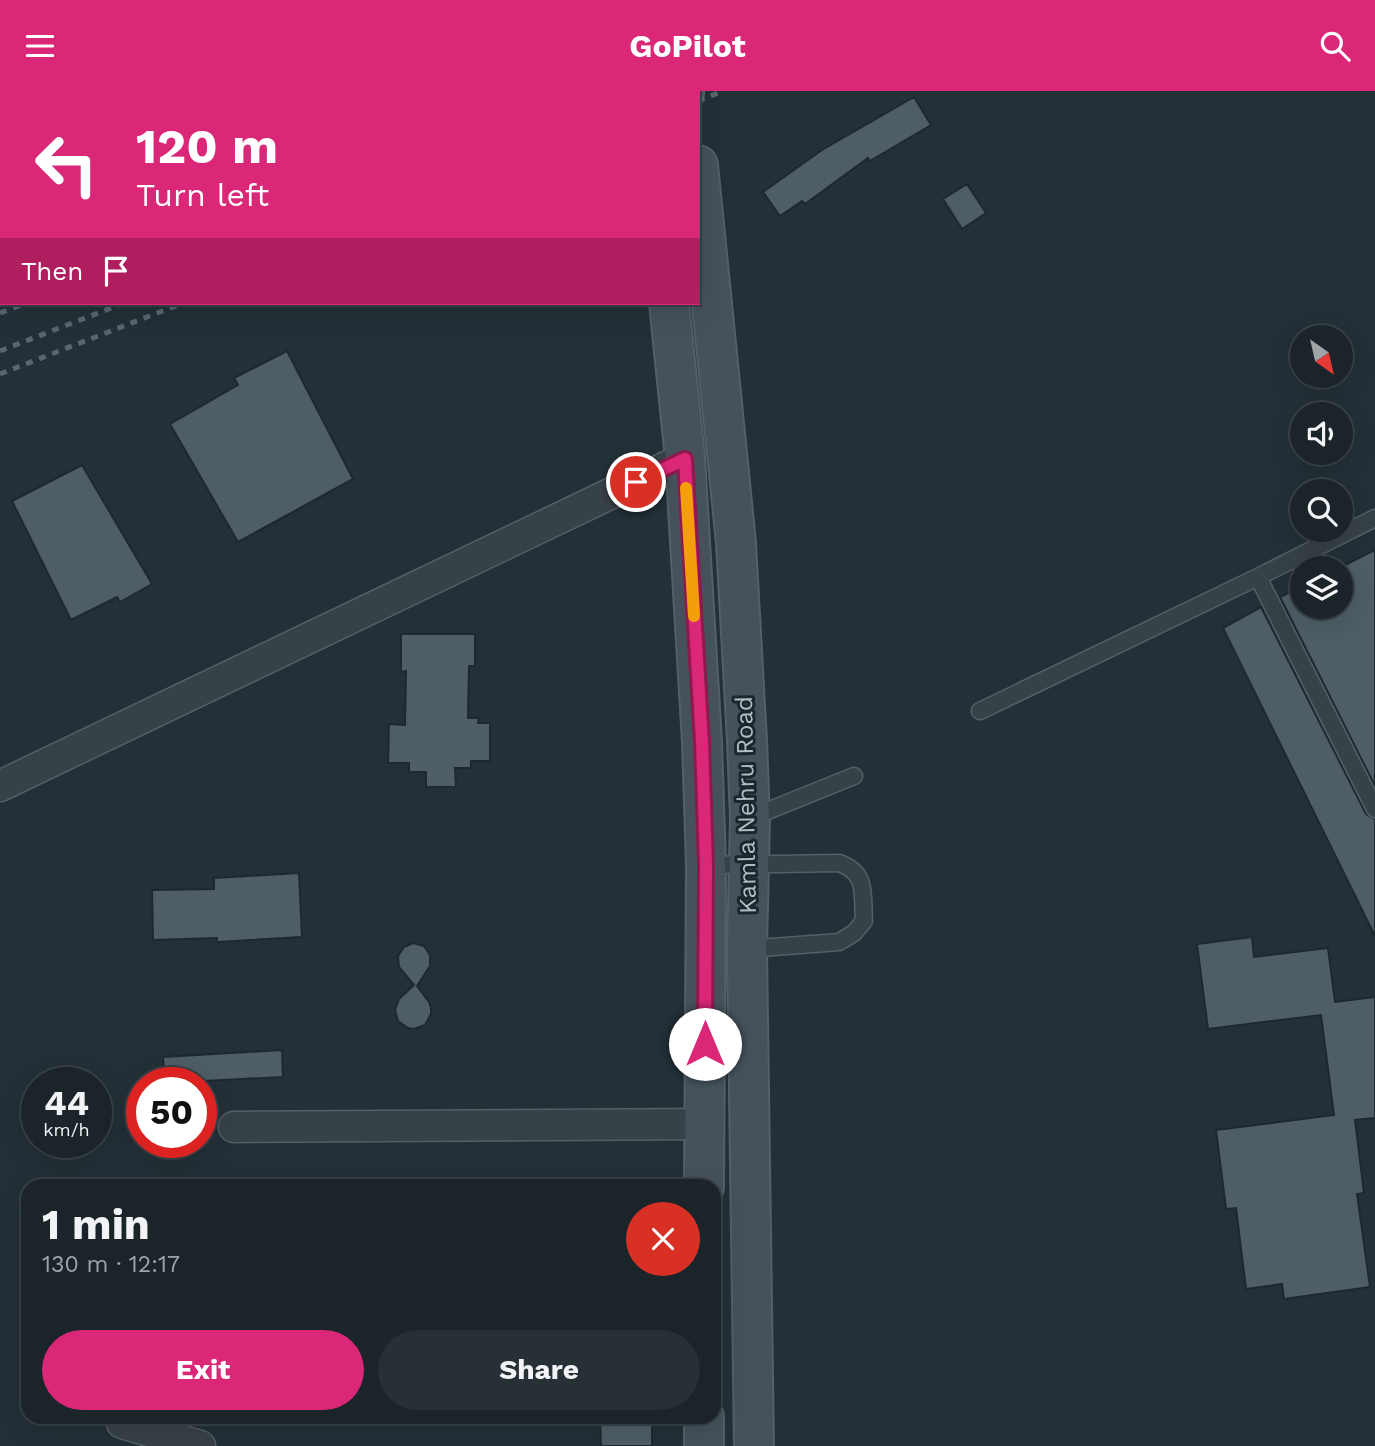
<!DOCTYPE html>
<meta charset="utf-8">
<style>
:root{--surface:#1a2429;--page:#273035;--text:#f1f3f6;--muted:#9fa4a8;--line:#384146;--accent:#db2777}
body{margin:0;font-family:"Work Sans",sans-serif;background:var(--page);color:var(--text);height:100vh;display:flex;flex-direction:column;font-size:26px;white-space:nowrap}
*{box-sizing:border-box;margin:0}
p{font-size:23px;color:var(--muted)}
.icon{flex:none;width:38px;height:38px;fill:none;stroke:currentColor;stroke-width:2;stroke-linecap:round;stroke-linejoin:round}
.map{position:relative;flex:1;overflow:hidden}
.details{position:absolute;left:21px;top:1088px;width:700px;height:245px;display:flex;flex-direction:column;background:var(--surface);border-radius:21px;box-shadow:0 7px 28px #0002,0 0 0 2px var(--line)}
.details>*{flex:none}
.top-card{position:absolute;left:0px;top:0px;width:700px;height:214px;box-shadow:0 7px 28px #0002,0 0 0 2px var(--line);background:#db2777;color:#fff;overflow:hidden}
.needle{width:46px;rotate:146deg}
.fabs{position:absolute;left:1290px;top:234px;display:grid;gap:14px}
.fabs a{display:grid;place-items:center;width:63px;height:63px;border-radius:50%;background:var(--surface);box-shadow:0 7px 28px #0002,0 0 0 2px var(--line);font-size:35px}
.speed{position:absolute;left:21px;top:976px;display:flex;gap:14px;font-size:35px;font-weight:700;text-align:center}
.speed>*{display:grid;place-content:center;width:91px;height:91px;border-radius:50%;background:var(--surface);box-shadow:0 7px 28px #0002,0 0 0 2px var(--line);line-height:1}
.speed small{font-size:18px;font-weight:400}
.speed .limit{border:10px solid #d22;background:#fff;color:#111}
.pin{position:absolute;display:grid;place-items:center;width:60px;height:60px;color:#fff;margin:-30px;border:4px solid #fff;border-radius:50%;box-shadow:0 2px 7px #0007}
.me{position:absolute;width:77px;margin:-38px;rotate:0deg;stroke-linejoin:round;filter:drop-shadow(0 0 5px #0008)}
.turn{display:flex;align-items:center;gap:24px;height:147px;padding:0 21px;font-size:32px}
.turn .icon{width:91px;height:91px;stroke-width:2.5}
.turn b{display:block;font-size:49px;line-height:60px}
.then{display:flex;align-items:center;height:66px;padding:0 21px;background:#0003;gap:14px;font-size:26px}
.round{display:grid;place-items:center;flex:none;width:74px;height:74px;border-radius:37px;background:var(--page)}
.summary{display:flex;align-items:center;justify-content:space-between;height:119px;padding:0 21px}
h1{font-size:42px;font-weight:700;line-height:52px}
.action{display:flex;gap:14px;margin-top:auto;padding:14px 21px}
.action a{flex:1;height:80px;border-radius:42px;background:var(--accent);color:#fff;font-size:28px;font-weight:700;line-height:80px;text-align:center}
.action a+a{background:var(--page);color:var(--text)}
header{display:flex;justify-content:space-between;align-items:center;height:91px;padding:0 21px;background:var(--accent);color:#fff;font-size:32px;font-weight:700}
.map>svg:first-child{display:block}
.building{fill:#4e5d66;stroke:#1e282f;stroke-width:2}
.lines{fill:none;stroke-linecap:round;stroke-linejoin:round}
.service-casing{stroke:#545f66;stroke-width:19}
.minor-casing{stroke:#545f66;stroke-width:33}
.secondary-casing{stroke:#545f66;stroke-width:42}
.service{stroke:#374148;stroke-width:16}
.minor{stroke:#374148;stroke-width:30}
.secondary{stroke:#45525b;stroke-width:38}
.rail{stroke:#59666f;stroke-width:5;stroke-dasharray:7 7;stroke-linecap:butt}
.route-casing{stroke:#8e194d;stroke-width:18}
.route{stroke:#db2777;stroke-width:12}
.slow{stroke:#f59e0b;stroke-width:12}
.labels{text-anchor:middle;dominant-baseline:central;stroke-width:6;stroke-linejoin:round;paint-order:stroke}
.street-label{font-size:24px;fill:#b1bdc4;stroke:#1c262d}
</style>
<header><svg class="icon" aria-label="menu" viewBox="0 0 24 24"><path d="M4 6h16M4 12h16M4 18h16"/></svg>GoPilot<svg class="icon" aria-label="search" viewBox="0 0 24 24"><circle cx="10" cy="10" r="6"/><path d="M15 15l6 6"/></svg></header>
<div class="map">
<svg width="1375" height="1355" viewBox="0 0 1375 1355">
<rect width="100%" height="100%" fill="#233037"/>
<!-- building -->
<path class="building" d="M 914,6 L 931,34 L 870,70 L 868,67 L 805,113 L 802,110 L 780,125 L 763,101 L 822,59 Z
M 967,93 L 986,122 L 962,138 L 943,108 Z
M 287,260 L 353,388 L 238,451 L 170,333 L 238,294 L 234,287 Z
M 82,374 L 152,493 L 120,511 L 117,506 L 71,529 L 12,410 Z
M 1375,459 L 1375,695 L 1280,506 L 1302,495 L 1302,516 L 1340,516 L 1340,478 L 1337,478 Z
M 1261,516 L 1366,723 L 1375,728 L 1375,845 L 1223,537 Z
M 401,543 L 475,543 L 475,575 L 469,575 L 468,627 L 479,627 L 478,632 L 490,632 L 490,670 L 471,670 L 471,677 L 455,677 L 456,696 L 426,696 L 426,681 L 409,681 L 409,672 L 388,672 L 389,633 L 405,634 L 406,580 L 401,581 Z
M 299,782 L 302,846 L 217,851 L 217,847 L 153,849 L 152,799 L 214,798 L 214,787 Z
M 1252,846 L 1254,866 L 1328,857 L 1335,911 L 1375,906 L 1375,1027 L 1355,1029 L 1364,1102 L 1357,1103 L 1370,1196 L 1284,1208 L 1282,1193 L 1246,1198 L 1236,1117 L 1226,1118 L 1216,1039 L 1334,1024 L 1321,924 L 1208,938 L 1197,853 Z
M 413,852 L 424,855 L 430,864 L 430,875 L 417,895 L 429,911 L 431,917 L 431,923 L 425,934 L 414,938 L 408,937 L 398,930 L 395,919 L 399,908 L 414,894 L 399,876 L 398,865 L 404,856 Z
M 282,959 L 283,986 L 165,992 L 163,966 Z
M 600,1326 L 652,1326 L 652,1355 L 601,1355 Z"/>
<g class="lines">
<defs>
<path id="service" d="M 1258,486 L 1375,718
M 980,620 L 1258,486 L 1375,427
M 750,727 L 854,685
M 706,774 L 839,772 C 868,782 862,803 864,830 L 854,842 L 839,851 L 747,858"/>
<path id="minor" d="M 0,695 L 685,367
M 234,1036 L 704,1033
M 122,1332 L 200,1355"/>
<path id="secondary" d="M 639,0 L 639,2
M 684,0 L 684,2
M 698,74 L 736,452 L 747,650 L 750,727 L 747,858 L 754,1355
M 669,212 L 685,367 L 702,651 L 706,774 L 704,1096
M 704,1355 L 704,1326"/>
</defs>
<!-- service casing -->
<use href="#service" class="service-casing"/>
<!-- minor casing -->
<use href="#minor" class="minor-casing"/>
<!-- secondary casing -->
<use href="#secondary" class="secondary-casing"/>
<!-- service -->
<use href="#service" class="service"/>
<!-- minor -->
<use href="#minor" class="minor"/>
<!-- secondary -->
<use href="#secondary" class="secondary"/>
<!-- rail -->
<path class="rail" d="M 348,2 L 354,0
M 431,2 L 438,0
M 596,2 L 601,0
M 661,2 L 666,0
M 698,10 L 723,0
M 0,78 L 2,78
M 0,103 L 2,103
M 0,117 L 2,117
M 0,222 L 27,212
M 0,260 L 124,212
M 0,283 L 183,212"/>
</g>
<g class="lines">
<defs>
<path id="route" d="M 636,391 L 685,368 L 702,651 L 706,774 L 705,953"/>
</defs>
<!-- route casing -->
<use href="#route" class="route-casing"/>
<!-- route -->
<use href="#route" class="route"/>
<!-- slow -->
<path class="slow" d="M 686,397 L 694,525"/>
</g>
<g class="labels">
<!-- street labels -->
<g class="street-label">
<text transform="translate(746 714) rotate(-91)">Kamla Nehru Road</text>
</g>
</g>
</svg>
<div class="fabs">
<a><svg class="needle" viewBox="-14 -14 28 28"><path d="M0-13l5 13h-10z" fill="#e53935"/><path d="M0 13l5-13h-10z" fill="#9fa4a8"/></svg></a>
<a><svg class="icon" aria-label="sound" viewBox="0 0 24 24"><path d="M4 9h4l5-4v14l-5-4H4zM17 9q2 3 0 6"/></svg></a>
<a><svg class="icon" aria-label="search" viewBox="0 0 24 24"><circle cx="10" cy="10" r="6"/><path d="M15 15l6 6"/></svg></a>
<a><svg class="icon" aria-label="layers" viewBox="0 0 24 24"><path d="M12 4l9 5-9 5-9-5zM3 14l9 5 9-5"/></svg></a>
</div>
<div class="speed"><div>44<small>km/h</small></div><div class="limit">50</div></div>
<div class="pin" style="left:636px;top:391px;background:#d93025"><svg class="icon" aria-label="arrive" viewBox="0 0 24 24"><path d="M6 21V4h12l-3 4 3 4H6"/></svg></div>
<svg class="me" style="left:705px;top:953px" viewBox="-20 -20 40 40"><circle r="19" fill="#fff"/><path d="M0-13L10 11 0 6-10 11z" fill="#db2777"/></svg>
<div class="top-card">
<div class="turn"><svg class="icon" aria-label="left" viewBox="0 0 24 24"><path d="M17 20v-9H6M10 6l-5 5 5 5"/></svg><div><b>120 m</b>Turn left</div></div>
<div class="then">Then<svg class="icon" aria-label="arrive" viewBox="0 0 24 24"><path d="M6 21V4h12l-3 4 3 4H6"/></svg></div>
</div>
<section class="details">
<div class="summary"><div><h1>1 min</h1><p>130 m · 12:17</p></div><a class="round" style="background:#d93025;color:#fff"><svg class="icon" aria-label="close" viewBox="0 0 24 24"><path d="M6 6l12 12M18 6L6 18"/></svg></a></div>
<div class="action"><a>Exit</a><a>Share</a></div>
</section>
</div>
